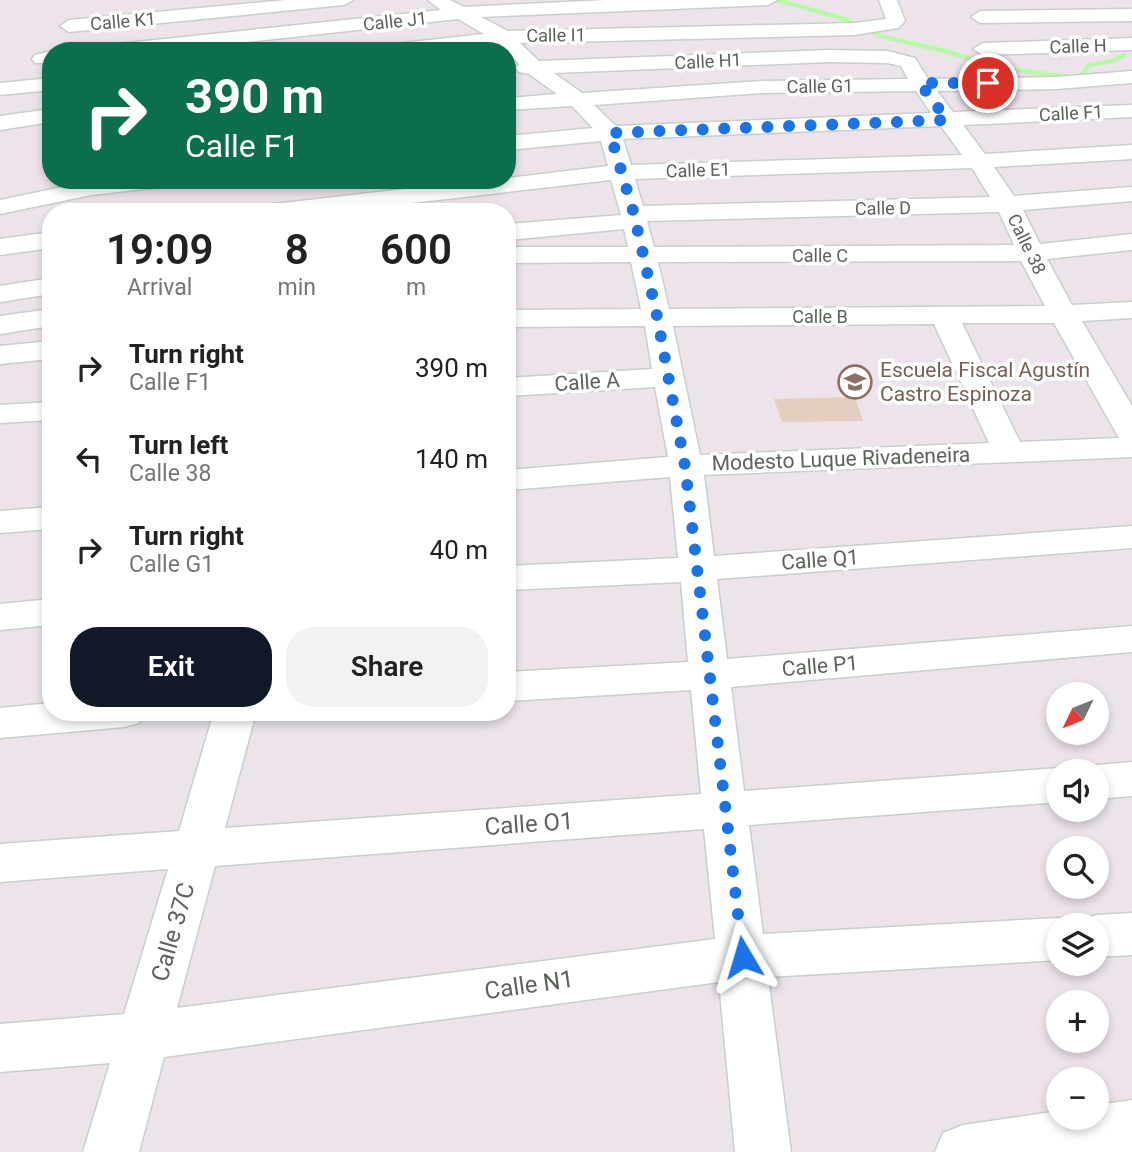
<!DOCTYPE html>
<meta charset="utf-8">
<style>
:root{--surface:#fff;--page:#f2f2f2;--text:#222;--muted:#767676;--accent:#111827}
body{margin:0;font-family:Roboto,sans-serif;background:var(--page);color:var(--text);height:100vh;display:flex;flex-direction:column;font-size:26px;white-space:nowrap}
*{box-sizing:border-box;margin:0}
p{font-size:23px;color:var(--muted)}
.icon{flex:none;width:38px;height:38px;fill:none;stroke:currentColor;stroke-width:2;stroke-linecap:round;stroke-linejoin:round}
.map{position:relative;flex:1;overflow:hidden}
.side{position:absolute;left:42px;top:203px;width:474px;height:518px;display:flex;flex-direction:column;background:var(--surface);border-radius:28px;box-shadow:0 4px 10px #0003}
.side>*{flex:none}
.hud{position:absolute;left:42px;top:42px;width:474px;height:147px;border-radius:28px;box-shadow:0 4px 10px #0003;background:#0b6e4f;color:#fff;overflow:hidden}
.needle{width:46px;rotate:227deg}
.fabs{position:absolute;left:1046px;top:682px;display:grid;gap:14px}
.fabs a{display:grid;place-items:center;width:63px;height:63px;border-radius:50%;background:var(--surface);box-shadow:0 4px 10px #0003;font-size:35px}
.pin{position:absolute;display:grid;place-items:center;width:60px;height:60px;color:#fff;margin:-30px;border:4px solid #fff;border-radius:50%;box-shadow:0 2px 7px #0007}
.me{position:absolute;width:77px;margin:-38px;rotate:353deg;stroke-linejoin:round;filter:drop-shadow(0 0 5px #0008)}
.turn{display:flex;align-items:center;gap:24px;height:147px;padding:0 28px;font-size:32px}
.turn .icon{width:91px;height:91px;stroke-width:2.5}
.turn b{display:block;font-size:49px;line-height:60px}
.eta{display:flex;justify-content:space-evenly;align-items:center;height:119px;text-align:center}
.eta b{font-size:42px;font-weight:600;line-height:49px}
.cta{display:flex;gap:14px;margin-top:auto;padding:14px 28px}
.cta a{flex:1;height:80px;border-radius:28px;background:var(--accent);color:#fff;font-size:28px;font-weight:600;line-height:80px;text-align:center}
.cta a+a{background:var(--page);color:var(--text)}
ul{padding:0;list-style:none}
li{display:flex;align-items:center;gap:21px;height:91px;padding:0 28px}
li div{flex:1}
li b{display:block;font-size:26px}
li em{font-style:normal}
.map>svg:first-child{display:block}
.green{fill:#e3cec0}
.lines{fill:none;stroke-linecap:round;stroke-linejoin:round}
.stream{stroke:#b6faa6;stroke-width:4.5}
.minor-casing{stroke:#c9cfca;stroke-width:3}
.minor{fill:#fff;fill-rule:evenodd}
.route{stroke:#1a73e8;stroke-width:12;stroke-dasharray:0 21.6}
.labels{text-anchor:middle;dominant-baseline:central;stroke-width:7;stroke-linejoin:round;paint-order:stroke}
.far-street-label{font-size:18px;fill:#5c635b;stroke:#fff}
.education-label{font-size:21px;fill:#785e54;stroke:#fff;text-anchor:start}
.street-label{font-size:21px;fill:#5c635b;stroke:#fff}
.near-street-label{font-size:24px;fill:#5c635b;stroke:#fff}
</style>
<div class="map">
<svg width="1132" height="1152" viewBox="0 0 1132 1152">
<rect width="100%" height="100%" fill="#ede3eb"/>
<!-- green -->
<path class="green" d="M 855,397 L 863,421 L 782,422 L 774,399 Z"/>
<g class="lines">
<!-- stream -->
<path class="stream" d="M 776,0 L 845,19 L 880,36 L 949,52 L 997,68 L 1080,78 L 1089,65 L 1112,61 L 1124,55"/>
<defs>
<path id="minor" d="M 286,0 L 353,0 L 344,5 L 69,32 L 60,26 L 69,20 Z
M 428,0 L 450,0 L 464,7 L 606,0 L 777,0 L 768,5 L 481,17 L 508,31 L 854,23 L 886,19 L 879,0 L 897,0 L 905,21 L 898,28 L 854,35 L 520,43 L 539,61 L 829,50 L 887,51 L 915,58 L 928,79 L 1056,77 L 1132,71 L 1132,83 L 1056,89 L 937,91 L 953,112 L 1132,105 L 1132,117 L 963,125 L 985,154 L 1132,145 L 1132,159 L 994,167 L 1014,196 L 1132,187 L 1132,201 L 1023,210 L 1040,244 L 1132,234 L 1132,250 L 1047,259 L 1072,305 L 1132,302 L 1132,318 L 1082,321 L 1132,406 L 1132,457 L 704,475 L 714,556 L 1132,526 L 1132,548 L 717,579 L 727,659 L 1132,626 L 1132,652 L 731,687 L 744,791 L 1059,768 L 1070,772 L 1059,772 L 1059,802 L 749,825 L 763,934 L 1059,918 L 1077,926 L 1059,926 L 1059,960 L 768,977 L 791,1152 L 735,1152 L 719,982 L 164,1057 L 139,1152 L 83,1152 L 110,1063 L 0,1072 L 0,1024 L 124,1014 L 168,869 L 0,882 L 0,844 L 179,831 L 214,712 L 256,712 L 225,828 L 701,794 L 691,690 L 508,701 L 508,672 L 688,662 L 681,582 L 508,590 L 508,566 L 678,558 L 670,477 L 508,490 L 508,470 L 668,457 L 655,387 L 508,396 L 508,378 L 652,369 L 645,326 L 508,327 L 508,310 L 641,309 L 631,262 L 508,263 L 508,247 L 628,247 L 624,229 L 508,240 L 508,224 L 621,215 L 611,180 L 333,212 L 253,212 L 256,207 L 265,205 L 483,180 L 508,180 L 508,178 L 608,166 L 601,141 L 508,150 L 508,136 L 593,128 L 572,106 L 508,110 L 508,98 L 557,94 L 529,74 L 519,72 L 516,68 L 519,64 L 499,43 L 436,51 L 374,51 L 384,45 L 484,34 L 458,19 L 164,51 L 97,51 L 107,45 L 441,10 ZM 829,62 L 887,63 L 901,66 L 908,79 L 762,81 L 582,93 L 554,73 ZM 916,91 L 931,113 L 616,126 L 594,105 L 762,93 ZM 941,126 L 962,155 L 631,165 L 623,139 ZM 972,168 L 990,197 L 643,206 L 635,179 ZM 999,212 L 1014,245 L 654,247 L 647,221 ZM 1021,261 L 1045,306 L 669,309 L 658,262 ZM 962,323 L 1054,323 L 1119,438 L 1020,442 ZM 934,324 L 989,443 L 700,455 L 673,326 ZM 704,829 L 715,939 L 177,1008 L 215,866 Z
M 1132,9 L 1132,21 L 980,23 L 971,17 L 980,11 Z
M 1132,38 L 1132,50 L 983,55 L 973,49 L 983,43 Z
M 51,51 L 51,63 L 35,63 L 32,59 L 35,55 Z
M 51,78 L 51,90 L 0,95 L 0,83 Z
M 51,109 L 51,122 L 0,130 L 0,116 Z
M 174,180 L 170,185 L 162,187 L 91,195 L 0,214 L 0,200 L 96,180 Z
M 51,232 L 51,248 L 0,255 L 0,239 Z
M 51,278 L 51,294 L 0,302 L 0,286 Z
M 51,309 L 51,326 L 0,334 L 0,316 Z
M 51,341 L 51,359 L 0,364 L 0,346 Z
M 51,402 L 51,420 L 0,423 L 0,405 Z
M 51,507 L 51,529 L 0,533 L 0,511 Z
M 51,599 L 51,625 L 0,630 L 0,604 Z
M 51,703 L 51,712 L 144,712 L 139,723 L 124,727 L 0,738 L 0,708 Z
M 1132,762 L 1132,796 L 1097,799 L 1097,772 L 1081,772 L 1097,765 Z
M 1132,913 L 1132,955 L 1097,957 L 1097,926 L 1078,926 L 1080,921 L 1097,915 Z
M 1132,1100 L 1132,1152 L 935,1152 L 943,1133 L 963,1125 L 1059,1111 L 1059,1118 L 1097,1118 L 1097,1105 Z"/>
</defs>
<!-- minor casing -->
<use href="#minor" class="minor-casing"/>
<!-- minor -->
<use href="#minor" class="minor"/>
</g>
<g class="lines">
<!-- route -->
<path class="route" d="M 743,957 L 685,466 L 657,316 L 634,214 L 610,133 L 947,120 L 920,83 L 988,83"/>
</g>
<!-- icons -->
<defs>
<symbol id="school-ring" viewBox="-11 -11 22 22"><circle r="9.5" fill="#fff" stroke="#8d6e63" stroke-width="1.5"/><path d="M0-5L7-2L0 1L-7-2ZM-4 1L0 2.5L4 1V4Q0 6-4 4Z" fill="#8d6e63"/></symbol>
</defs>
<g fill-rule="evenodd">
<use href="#school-ring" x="836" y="363" width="38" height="38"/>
</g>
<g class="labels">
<!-- far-street labels -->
<g class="far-street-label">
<text transform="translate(123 21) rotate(-5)">Calle K1</text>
<text transform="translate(395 21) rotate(-6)">Calle J1</text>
<text transform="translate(556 35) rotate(-1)">Calle I1</text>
<text transform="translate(1078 46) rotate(-2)">Calle H</text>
<text transform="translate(708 61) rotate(-3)">Calle H1</text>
<text transform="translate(820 86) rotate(-1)">Calle G1</text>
<text transform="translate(1071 113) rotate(-3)">Calle F1</text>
<text transform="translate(698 170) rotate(-2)">Calle E1</text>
<text transform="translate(883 208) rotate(-1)">Calle D</text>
<text transform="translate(1027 244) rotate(64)">Calle 38</text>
<text x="820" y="255">Calle C</text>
<text x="820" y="316">Calle B</text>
</g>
<!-- education labels -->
<g class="education-label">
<text x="880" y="370">Escuela Fiscal Agustín<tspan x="880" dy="24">Castro Espinoza</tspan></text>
</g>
<!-- street labels -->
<g class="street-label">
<text transform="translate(587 382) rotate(-4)">Calle A</text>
<text transform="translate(841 459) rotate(-2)">Modesto Luque Rivadeneira</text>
<text transform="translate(820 560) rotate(-4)">Calle Q1</text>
<text transform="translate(820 666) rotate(-5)">Calle P1</text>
</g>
<!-- near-street labels -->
<g class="near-street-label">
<text transform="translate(529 824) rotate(-4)">Calle O1</text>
<text transform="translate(173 932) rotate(-74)">Calle 37C</text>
<text transform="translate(529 985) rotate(-8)">Calle N1</text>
</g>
</g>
</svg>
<div class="fabs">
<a><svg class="needle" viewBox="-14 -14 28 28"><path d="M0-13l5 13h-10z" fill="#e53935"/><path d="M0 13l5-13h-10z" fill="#767676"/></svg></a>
<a><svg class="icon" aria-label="sound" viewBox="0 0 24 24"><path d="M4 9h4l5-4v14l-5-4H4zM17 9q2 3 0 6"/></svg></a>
<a><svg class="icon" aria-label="search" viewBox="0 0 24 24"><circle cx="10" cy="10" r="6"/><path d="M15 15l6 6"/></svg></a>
<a><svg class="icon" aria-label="layers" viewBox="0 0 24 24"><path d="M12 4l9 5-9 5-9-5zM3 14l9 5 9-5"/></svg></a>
<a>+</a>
<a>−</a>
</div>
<div class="pin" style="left:988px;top:83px;background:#d93025"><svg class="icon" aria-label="arrive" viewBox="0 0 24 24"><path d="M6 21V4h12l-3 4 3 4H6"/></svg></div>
<svg class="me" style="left:743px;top:957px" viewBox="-20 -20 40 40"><path d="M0-17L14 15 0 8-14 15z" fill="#1a73e8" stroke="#fff" stroke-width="4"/></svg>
<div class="hud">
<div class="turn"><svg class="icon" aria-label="right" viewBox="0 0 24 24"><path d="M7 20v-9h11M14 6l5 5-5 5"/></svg><div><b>390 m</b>Calle F1</div></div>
</div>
<section class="side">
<div class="eta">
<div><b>19:09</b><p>Arrival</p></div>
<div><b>8</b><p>min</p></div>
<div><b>600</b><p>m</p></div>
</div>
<ul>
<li><svg class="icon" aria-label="right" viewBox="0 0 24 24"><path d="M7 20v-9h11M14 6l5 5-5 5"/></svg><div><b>Turn right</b><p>Calle F1</p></div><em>390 m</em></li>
<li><svg class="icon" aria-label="left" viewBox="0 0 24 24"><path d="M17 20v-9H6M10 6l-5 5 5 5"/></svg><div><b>Turn left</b><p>Calle 38</p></div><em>140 m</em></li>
<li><svg class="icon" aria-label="right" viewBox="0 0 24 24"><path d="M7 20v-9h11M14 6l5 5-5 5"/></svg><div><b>Turn right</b><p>Calle G1</p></div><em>40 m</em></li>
</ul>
<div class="cta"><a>Exit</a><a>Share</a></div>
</section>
</div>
